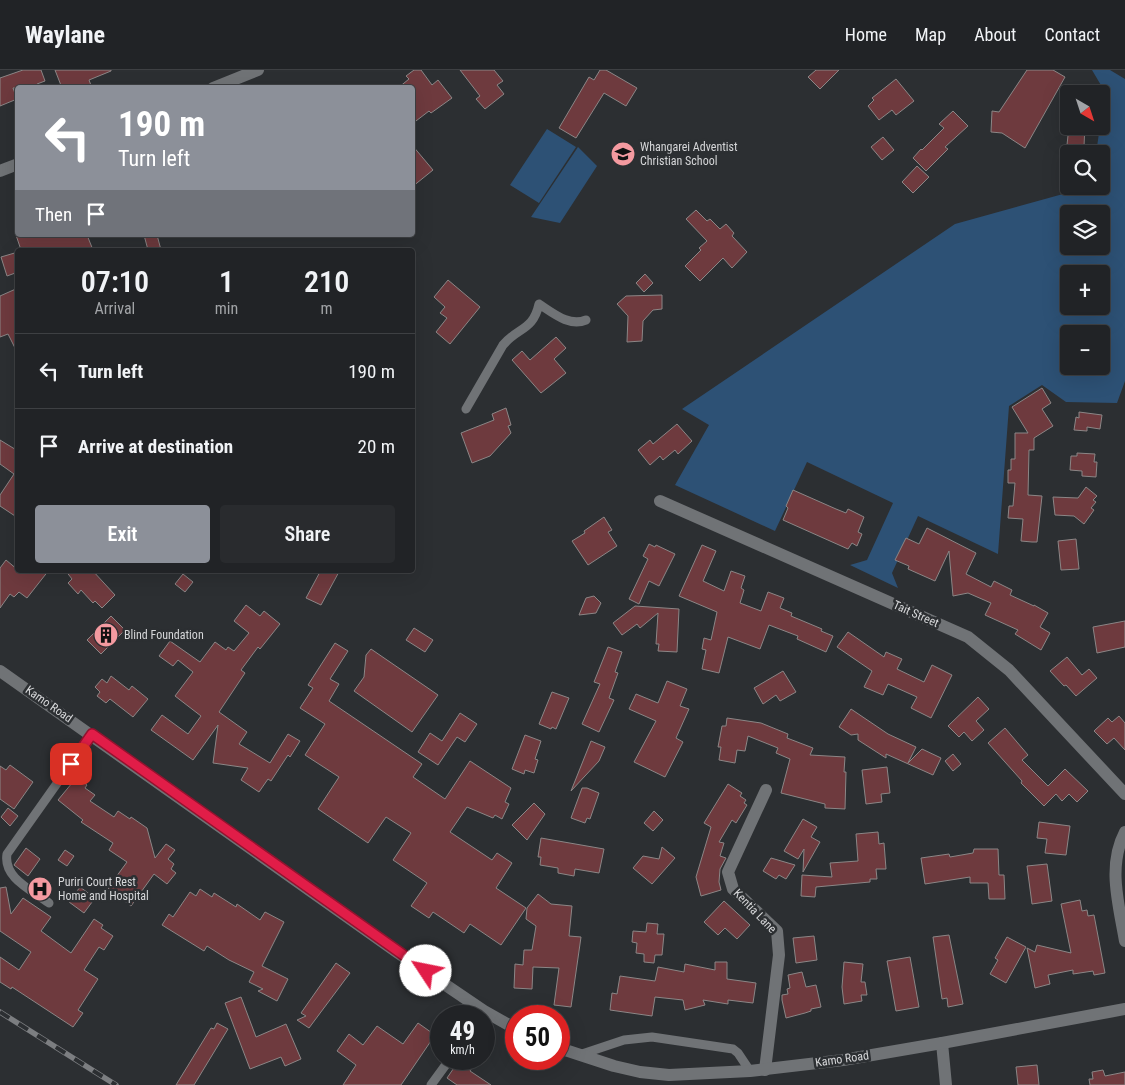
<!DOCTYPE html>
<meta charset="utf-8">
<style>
:root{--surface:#212326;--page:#292b2e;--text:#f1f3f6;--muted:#a2a4a7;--line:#3e4043;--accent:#8c9099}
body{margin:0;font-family:"Roboto Condensed",sans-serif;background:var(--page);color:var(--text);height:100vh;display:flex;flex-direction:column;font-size:19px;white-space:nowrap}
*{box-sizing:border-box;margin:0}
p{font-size:16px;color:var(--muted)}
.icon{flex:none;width:28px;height:28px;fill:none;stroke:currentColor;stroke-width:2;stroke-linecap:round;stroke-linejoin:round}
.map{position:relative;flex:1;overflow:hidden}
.details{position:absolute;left:15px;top:178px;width:400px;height:325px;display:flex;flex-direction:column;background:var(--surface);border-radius:5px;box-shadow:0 5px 20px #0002,0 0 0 1px var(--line)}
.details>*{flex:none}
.guide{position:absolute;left:15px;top:15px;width:400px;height:152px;border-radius:5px;box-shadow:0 5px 20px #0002,0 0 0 1px var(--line);background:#8c9099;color:#fff;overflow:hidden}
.needle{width:32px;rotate:141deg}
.controls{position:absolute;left:1060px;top:15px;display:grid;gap:10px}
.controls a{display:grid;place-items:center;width:50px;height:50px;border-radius:5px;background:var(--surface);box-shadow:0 5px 20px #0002,0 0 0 1px var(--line);font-size:25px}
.speed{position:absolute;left:430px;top:935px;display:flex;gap:10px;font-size:25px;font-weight:700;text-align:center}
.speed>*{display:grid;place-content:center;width:65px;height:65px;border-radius:50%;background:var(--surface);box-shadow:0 5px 20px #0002,0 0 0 1px var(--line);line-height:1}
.speed small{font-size:12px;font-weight:400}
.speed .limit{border:8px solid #d22;background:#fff;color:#111}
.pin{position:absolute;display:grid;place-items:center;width:42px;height:42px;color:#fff;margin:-21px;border-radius:10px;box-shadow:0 2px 8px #0006}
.me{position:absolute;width:55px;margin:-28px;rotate:304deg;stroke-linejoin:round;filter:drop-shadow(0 0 4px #0008)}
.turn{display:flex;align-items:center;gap:18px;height:105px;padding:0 20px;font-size:22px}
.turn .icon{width:65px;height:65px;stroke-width:2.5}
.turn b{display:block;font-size:35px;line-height:42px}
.then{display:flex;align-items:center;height:48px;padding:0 20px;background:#0003;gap:10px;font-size:19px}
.eta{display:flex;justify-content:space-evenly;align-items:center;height:85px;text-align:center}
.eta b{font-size:30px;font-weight:600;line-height:35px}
.action{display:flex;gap:10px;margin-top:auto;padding:10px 20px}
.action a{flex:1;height:58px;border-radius:5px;background:var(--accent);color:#fff;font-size:20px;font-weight:600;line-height:58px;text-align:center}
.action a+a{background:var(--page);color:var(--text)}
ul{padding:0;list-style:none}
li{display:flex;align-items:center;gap:15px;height:75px;padding:0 20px;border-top:1px solid var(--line)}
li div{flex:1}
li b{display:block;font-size:19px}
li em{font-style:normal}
header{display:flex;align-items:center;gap:30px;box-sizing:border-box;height:70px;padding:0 25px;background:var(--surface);border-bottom:1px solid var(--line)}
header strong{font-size:24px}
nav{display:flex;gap:28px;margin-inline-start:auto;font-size:18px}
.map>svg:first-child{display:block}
.green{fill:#2d5175;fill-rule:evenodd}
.building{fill:#6e3a3e;stroke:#8b8686}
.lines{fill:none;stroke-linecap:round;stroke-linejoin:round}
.service{stroke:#707376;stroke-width:9}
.minor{stroke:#707376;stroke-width:12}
.secondary{stroke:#707376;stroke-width:12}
.rail-casing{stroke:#7c7e81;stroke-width:5.5}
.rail{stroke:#2c2f32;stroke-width:4;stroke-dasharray:11;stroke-linecap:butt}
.route-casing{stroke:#92132f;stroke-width:12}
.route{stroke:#e11d48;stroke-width:9}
.labels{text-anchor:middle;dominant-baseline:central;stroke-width:5;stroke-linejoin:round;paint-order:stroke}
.poi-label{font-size:12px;fill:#d6d7d9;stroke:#2c2f32;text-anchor:start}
.street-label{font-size:12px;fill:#d6d7d9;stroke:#2c2f32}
</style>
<header>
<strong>Waylane</strong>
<nav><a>Home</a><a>Map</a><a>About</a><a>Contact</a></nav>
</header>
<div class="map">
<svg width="1125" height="1015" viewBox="0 0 1125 1015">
<rect width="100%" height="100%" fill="#2c2f32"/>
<!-- green -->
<path class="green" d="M 1092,0 L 1110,0 L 1125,9 L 1125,311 L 1117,333 L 1066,332 L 1042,315 L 1009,336 L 998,484 L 918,446 L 892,503 L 898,518 L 850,495 L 867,490 L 893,433 L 807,392 L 775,461 L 675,415 L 709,355 L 682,339 L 955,154 L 1092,116 L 1101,116 L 1101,84 L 1096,84 L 1100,56 L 1101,56 L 1105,22 ZM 1069,144 L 1101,144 L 1101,176 L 1069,176 ZM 1069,204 L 1101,204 L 1101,236 L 1069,236 ZM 1069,264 L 1101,264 L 1101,296 L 1069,296 Z
M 547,59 L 576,77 L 539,133 L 510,115 Z
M 578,77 L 597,96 L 560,153 L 531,147 Z"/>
<!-- building -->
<path class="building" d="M 23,0 L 41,0 L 45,11 L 37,14 L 38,18 L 13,18 L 17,29 L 0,36 L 0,8 Z
M 55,0 L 111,0 L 111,1 L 89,10 L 92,18 L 62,18 Z
M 414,0 L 421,0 L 432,15 L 438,10 L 452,28 L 431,43 L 429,41 L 412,54 L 412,18 L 398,18 L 409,9 L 406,6 Z
M 460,0 L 494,0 L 503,11 L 497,15 L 504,24 L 485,39 L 476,29 L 480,26 Z
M 600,0 L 606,0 L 637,18 L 626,36 L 604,23 L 576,68 L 559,58 L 589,7 L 594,10 Z
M 816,0 L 839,0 L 820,19 L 808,7 Z
M 1027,0 L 1053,0 L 1065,7 L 1025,78 L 1002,63 L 991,62 L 992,41 L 999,42 Z
M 896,9 L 914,31 L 896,45 L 892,40 L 879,50 L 868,36 L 874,30 L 872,28 Z
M 953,41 L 968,56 L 945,77 L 948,79 L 926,101 L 913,88 L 921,79 L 922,80 L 944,58 L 939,54 Z
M 1069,56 L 1085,56 L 1084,76 L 1067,75 Z
M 883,67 L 894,80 L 882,90 L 871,77 Z
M 412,75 L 433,100 L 412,117 Z
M 917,96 L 929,107 L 913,123 L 902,112 Z
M 696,140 L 707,151 L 710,149 L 720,159 L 726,154 L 734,163 L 732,166 L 747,182 L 732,198 L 723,188 L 700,211 L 685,196 L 701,180 L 699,178 L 707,171 L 686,149 Z
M 16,165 L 87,165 L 93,180 L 21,180 Z
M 144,165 L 157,165 L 161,180 L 148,180 Z
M 18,182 L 18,202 L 7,206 L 1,187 Z
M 645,204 L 653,213 L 644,222 L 636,213 Z
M 448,210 L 480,237 L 450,274 L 436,262 L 447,248 L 440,243 L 445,237 L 434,227 Z
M 18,218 L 18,284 L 8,264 L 0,267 L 0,226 Z
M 662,225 L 662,239 L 653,240 L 643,251 L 642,271 L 627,272 L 628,246 L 617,234 L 626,226 Z
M 556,267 L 566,278 L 554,289 L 566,303 L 541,323 L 512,290 L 522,281 L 530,290 Z
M 1042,318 L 1051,333 L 1042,339 L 1053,356 L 1034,368 L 1034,380 L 1029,380 L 1028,425 L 1042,426 L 1037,472 L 1032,472 L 1021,471 L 1023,449 L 1008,448 L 1009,436 L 1013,436 L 1015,413 L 1008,413 L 1008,400 L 1011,400 L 1011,389 L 1015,389 L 1015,363 L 1028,363 L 1012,337 Z
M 506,338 L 511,355 L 508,356 L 511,363 L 490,386 L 472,393 L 461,363 L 494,350 L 492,344 Z
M 1079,342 L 1102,345 L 1100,359 L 1087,357 L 1087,361 L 1074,360 L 1076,347 L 1079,348 Z
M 677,354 L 692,371 L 678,384 L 675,380 L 663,390 L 660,386 L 650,395 L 638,380 L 650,370 L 653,374 Z
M 0,370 L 18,381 L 18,448 L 0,436 L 0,425 L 14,404 L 0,394 Z
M 1077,383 L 1095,384 L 1094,392 L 1097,392 L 1096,407 L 1082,406 L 1082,401 L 1070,400 L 1071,386 L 1077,386 Z
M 1086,417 L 1097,426 L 1093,430 L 1096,432 L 1091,438 L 1094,440 L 1084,454 L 1074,446 L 1055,445 L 1053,427 L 1078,428 Z
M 793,420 L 836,439 L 846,443 L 848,439 L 864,447 L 858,462 L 862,464 L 857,476 L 852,473 L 848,479 L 783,450 L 788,438 L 786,436 Z
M 604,447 L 612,460 L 608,462 L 617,476 L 588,495 L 572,471 L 585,463 L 584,461 Z
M 927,458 L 976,483 L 966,504 L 991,517 L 994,511 L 1012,520 L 1010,525 L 1034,536 L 1034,535 L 1048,543 L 1040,557 L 1050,563 L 1041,580 L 1015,564 L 1018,560 L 985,545 L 991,533 L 968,523 L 953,526 L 949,481 L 935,511 L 908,499 L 909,496 L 895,490 L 906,468 L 919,474 Z
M 1076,469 L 1079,499 L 1061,500 L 1058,471 Z
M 649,474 L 655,477 L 656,475 L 675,484 L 659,516 L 649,511 L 639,534 L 629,529 L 648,489 L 643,486 Z
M 702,475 L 716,481 L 703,511 L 724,521 L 731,501 L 745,506 L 741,518 L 744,520 L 740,533 L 761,541 L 768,522 L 784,528 L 780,538 L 792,543 L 791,546 L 822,559 L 821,561 L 833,566 L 826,582 L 797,569 L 798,566 L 769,555 L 760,579 L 728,567 L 719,603 L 702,599 L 706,580 L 702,579 L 704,568 L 711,570 L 717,542 L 679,526 Z
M 6,490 L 18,500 L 49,500 L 27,528 L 19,522 L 14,527 L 10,524 L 0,538 L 0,498 Z
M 65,500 L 92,500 L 115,525 L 102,538 L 95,531 L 93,533 L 81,520 L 78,524 L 68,513 L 72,509 Z
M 321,500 L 340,500 L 321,535 L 306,528 Z
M 183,504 L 193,512 L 185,522 L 175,514 Z
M 594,526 L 601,533 L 596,543 L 579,545 L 586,528 Z
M 246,535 L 260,546 L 264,541 L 280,554 L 260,579 L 258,577 L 241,600 L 245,603 L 219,642 L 247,662 L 239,674 L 270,693 L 288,664 L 300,671 L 290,687 L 288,685 L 271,711 L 268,709 L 259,722 L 241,710 L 248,698 L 213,693 L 218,655 L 193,690 L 151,660 L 162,645 L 188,664 L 201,646 L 175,626 L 193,602 L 178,590 L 173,596 L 159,586 L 170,571 L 200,592 L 215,572 L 226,580 L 228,577 L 234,581 L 249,563 L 234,551 Z
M 635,536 L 679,539 L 677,582 L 658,581 L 659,574 L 656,574 L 658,543 L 640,558 L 637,554 L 622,565 L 613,553 Z
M 111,546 L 125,560 L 101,584 L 87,570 Z
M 1125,551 L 1125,577 L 1097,583 L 1093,557 Z
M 414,558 L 433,570 L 425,582 L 406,570 Z
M 848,562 L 884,587 L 886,582 L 902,589 L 897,599 L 924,612 L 932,595 L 952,605 L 931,648 L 911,638 L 917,627 L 888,614 L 883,625 L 864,617 L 872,601 L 837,577 Z
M 335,573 L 348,581 L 330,609 L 339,614 L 329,631 L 422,694 L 413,707 L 445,729 L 470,691 L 511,718 L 505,732 L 509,734 L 502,749 L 495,745 L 493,748 L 467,737 L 450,762 L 492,790 L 497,783 L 512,793 L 496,818 L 526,838 L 501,875 L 470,854 L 464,863 L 433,842 L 429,848 L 411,836 L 427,813 L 393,790 L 411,763 L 386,747 L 368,773 L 318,739 L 339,707 L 305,685 L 325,654 L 300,638 L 313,618 L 308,615 Z
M 608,577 L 622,582 L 615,602 L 618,603 L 609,628 L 614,630 L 599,662 L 582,654 L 600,614 L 594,612 Z
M 371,579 L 438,625 L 412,662 L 354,621 L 364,607 L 366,585 Z
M 1067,587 L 1082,605 L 1089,599 L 1097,608 L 1076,626 L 1066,615 L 1064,616 L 1050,601 Z
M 783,601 L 796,622 L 780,631 L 776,625 L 763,634 L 754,618 Z
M 111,606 L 129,620 L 132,616 L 148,629 L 133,647 L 110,629 L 106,633 L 97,626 L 100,622 L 95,617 L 102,609 L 107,613 Z
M 667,611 L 687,619 L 680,636 L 689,639 L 676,668 L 683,672 L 665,707 L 634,692 L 656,651 L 629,639 L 636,624 L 658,633 Z
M 552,622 L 569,628 L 556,659 L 552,657 L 551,659 L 539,654 Z
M 978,627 L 989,639 L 976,651 L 984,660 L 972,671 L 964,662 L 959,667 L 948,656 Z
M 851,639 L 888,664 L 916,677 L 908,693 L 922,679 L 941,688 L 933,705 L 886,684 L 886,688 L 858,670 L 858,664 L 851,665 L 839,657 Z
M 460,643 L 477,654 L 465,672 L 457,667 L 438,695 L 418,682 L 430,663 L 442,671 Z
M 1119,646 L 1125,653 L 1125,680 L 1114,668 L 1107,674 L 1094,661 L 1108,648 L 1112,652 Z
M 727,648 L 761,653 L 788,664 L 787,668 L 813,678 L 810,685 L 845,687 L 844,702 L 846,702 L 845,739 L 825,738 L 825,734 L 781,723 L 790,689 L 776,683 L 778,678 L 748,666 L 745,681 L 737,680 L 735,693 L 719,690 L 721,677 L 718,677 L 722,656 L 726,656 Z
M 1005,658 L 1028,685 L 1022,690 L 1048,716 L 1065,699 L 1088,721 L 1077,732 L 1069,724 L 1062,731 L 1056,724 L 1044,736 L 1021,713 L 1022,711 L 988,673 Z
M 525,665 L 541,671 L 535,689 L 538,690 L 534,703 L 525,700 L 524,704 L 512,699 Z
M 591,671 L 605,677 L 599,691 L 571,721 Z
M 953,684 L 961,694 L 953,701 L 945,691 Z
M 10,695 L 33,712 L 14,739 L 0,729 L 0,696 L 6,700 Z
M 887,697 L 890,723 L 881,724 L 882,732 L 866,734 L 862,700 Z
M 77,707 L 87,715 L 85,718 L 95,725 L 90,731 L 114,747 L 118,741 L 130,749 L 131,747 L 147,758 L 155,788 L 166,774 L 175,780 L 168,789 L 174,794 L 171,799 L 176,803 L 167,814 L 154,804 L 131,836 L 108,818 L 127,792 L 109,780 L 113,773 L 81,752 L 83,750 L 58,730 Z
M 728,714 L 742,723 L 740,726 L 746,730 L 744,733 L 747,735 L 736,753 L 732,750 L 719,772 L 724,773 L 720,786 L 726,788 L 720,799 L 719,812 L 721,820 L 701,826 L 696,807 L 711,757 L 704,753 Z
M 582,718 L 587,718 L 599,723 L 590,749 L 587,748 L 585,753 L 571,748 Z
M 534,733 L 545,744 L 527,770 L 512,755 Z
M 8,738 L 18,746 L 10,756 L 1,747 Z
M 654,741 L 663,750 L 653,761 L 644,753 Z
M 803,749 L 817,757 L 811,767 L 820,772 L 803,802 L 804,779 L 798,789 L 784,781 Z
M 1039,752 L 1070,756 L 1066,785 L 1045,783 L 1047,769 L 1037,768 Z
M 878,762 L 879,774 L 884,773 L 886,799 L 876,799 L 877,809 L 870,809 L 870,812 L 816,817 L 815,827 L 801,826 L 802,805 L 832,807 L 830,793 L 858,791 L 856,764 Z
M 541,768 L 604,779 L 599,803 L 575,799 L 574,806 L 558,803 L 558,798 L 540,795 L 541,787 L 538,787 Z
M 662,777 L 675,788 L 652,814 L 633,798 L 643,786 L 659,789 Z
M 26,778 L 40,789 L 28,806 L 14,795 Z
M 974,779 L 998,779 L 999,805 L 1004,805 L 1005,829 L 989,829 L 988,813 L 970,813 L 970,807 L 925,814 L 921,788 L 949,784 L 950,787 L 973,783 Z
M 65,780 L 74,786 L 67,796 L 58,790 Z
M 771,788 L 795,795 L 786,809 L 779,805 L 776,809 L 763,801 Z
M 1047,794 L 1052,831 L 1032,834 L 1027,796 Z
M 6,817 L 11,844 L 23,828 L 51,847 L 41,861 L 71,883 L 94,849 L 103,855 L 101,858 L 113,866 L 104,880 L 99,877 L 84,900 L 98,909 L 78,940 L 83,943 L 73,957 L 12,917 L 11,919 L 0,912 L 0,887 L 19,900 L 31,882 L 0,861 L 0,818 Z
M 80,817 L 95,828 L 84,843 L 69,832 Z
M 200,819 L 212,827 L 214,823 L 236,837 L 237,834 L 260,850 L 265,842 L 284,852 L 262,896 L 288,909 L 277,931 L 258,921 L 263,919 L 249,912 L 254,902 L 229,890 L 207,876 L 204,881 L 162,855 L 169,844 L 173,847 L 190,822 L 196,826 Z
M 538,824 L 551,834 L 572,836 L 569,866 L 581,867 L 571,937 L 554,935 L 559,898 L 533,897 L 532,919 L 514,918 L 515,894 L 523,895 L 524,880 L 532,880 L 536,856 L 526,849 L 527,838 Z
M 1080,830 L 1082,841 L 1087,840 L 1088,846 L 1094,845 L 1105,903 L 1094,905 L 1093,901 L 1073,904 L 1073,900 L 1048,905 L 1050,914 L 1035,918 L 1027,878 L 1035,882 L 1037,875 L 1071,883 L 1061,834 Z
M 724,831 L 750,855 L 737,869 L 725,858 L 718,865 L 704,852 Z
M 647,853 L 658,854 L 657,864 L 664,864 L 662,885 L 655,885 L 654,893 L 644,892 L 644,884 L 636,883 L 637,873 L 632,872 L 633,861 L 646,862 Z
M 949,865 L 963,934 L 948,937 L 947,928 L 942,929 L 933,867 Z
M 814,866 L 817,890 L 796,893 L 793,868 Z
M 1007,867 L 1026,877 L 1006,913 L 990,904 L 998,890 L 995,888 Z
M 910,887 L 919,937 L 896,941 L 887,891 Z
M 715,892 L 727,892 L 727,909 L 756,913 L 753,933 L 728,930 L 728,934 L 703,930 L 705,935 L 685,940 L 683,930 L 655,927 L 652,946 L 610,940 L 612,923 L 617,924 L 620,906 L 655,911 L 658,897 L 684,902 L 685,894 L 715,900 Z
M 844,892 L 863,894 L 861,912 L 865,912 L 867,925 L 861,925 L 862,931 L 844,934 L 842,917 Z
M 336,893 L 350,903 L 309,958 L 297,950 L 306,946 L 301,943 Z
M 802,902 L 806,917 L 816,915 L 821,937 L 811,939 L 811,941 L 805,943 L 786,948 L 782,930 L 782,925 L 788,924 L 787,919 L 790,918 L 788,905 Z
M 241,927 L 256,967 L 286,954 L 301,989 L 285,996 L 281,987 L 250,999 L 225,933 Z
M 217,953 L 228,959 L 194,1015 L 176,1015 L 211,958 L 214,959 Z
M 418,953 L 435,965 L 401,1015 L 343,1015 L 356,995 L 337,981 L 349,964 L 363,975 L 377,956 L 403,974 Z
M 460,989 L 465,989 L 474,994 L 470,1001 L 491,1015 L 457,1015 L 447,1008 Z
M 1037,995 L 1039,1015 L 1018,1015 L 1016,997 Z
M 1103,1000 L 1105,1006 L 1125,1002 L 1125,1015 L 1090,1015 L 1089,1009 L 1093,1009 L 1092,1002 Z"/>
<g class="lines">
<!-- service -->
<path class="service" d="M 466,339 L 503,275 C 518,257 533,261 539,234 C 553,243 569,257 586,250
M 49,833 C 32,820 3,808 7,784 L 92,664
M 579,985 L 624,970 L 652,967 L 733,979 L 738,983 L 750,1001
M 431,1015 L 450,989"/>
<!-- minor -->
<path class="minor" d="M 213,18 L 258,0
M 0,101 L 18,94
M 660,431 L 968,567 L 1009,600 L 1125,724
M 1125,762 C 1107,796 1119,835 1125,871
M 942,973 L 946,1015
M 765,1000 L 779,885 L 777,861 L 733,819 L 728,802 L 766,720"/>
<!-- secondary -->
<path class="secondary" d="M 0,601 L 397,882 L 484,941 L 516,959
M 559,978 L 614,996 L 640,1002 L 669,1005 L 750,1001 L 843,990 L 942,973 L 1125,939"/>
<defs>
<path id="rail" d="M 0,942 L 116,1015"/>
</defs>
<!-- rail casing -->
<use href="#rail" class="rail-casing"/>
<!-- rail -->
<use href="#rail" class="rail"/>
</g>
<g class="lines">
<defs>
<path id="route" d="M 71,694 L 92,664 L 426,901"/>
</defs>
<!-- route casing -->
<use href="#route" class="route-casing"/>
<!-- route -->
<use href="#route" class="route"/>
</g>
<!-- icons -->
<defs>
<symbol id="school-disc" viewBox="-11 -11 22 22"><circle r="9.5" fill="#f49aa0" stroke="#2c2f32"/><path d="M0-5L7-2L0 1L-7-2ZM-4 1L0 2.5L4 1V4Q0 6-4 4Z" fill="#111"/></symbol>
<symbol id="building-disc" viewBox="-11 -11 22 22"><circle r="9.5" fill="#f49aa0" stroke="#2c2f32"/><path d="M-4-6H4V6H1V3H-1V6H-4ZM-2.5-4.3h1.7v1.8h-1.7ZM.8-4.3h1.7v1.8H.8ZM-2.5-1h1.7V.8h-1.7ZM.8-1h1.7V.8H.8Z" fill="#111"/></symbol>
<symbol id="hospital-disc" viewBox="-11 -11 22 22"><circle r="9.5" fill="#f49aa0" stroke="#2c2f32"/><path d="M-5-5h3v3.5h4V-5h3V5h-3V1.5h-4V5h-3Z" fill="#111"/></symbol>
</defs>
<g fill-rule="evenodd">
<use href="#school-disc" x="609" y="70" width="28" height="28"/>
<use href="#building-disc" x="92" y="551" width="28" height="28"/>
<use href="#hospital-disc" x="26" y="805" width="28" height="28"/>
</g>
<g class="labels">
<!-- poi labels -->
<g class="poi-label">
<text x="640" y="77">Whangarei Adventist<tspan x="640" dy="14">Christian School</tspan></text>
<text x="124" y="565">Blind Foundation</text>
<text x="58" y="812">Puriri Court Rest<tspan x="58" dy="14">Home and Hospital</tspan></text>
</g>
<!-- street labels -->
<g class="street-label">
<text transform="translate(916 544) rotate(24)">Tait Street</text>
<text transform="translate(49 634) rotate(35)">Kamo Road</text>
<text transform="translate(755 841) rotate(46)">Kentia Lane</text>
<text transform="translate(842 989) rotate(-8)">Kamo Road</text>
</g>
</g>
</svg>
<div class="controls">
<a><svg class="needle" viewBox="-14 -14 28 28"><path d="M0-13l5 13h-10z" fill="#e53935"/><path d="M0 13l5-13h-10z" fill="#a2a4a7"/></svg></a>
<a><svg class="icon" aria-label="search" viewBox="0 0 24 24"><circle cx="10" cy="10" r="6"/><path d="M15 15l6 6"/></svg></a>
<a><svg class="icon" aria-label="layers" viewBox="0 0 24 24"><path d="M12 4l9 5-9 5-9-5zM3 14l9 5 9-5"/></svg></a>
<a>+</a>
<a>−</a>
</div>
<div class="speed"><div>49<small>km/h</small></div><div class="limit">50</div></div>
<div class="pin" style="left:71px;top:694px;background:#d93025"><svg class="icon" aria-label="arrive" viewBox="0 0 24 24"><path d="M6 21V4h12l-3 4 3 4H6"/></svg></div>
<svg class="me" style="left:426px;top:901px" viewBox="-20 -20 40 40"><circle r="19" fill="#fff"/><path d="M0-13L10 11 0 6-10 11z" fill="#e11d48"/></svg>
<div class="guide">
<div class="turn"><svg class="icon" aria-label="left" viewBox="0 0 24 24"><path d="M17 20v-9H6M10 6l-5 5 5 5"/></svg><div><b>190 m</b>Turn left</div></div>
<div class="then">Then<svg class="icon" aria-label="arrive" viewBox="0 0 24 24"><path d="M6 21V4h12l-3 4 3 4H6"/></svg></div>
</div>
<section class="details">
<div class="eta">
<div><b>07:10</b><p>Arrival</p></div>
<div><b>1</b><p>min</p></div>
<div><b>210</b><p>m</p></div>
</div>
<ul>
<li><svg class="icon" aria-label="left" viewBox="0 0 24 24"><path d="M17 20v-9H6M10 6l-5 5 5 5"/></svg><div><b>Turn left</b></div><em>190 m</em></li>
<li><svg class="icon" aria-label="arrive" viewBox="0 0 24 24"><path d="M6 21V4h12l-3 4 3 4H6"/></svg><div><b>Arrive at destination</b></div><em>20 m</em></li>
</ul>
<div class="action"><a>Exit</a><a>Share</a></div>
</section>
</div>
